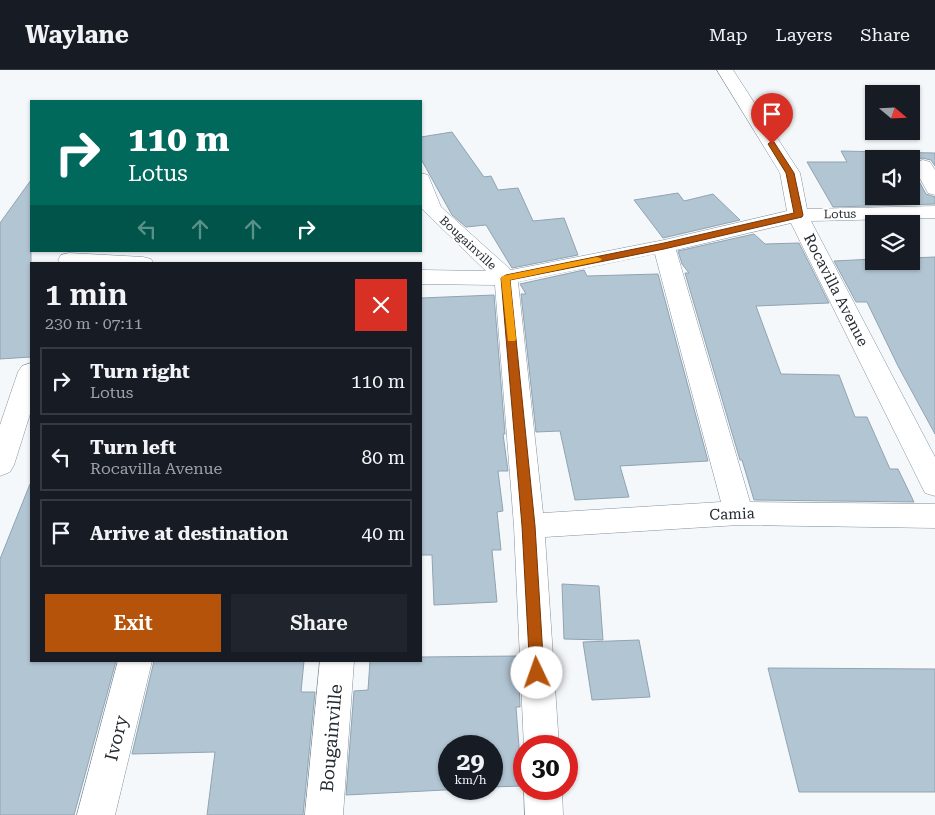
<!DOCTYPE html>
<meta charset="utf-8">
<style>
:root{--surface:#171b24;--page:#20242c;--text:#f1f3f6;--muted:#9ea1a6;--line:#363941;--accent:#b45309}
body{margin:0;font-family:"Roboto Serif",serif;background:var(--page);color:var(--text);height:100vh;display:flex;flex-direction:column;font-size:19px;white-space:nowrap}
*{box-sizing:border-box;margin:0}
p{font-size:16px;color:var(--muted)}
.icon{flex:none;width:28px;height:28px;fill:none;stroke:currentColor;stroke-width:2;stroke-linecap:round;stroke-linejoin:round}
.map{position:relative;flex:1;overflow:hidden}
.side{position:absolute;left:30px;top:192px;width:392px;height:400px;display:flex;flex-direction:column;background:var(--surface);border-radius:0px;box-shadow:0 1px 4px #0004}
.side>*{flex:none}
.top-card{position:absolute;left:30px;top:30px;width:392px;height:152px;border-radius:0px;box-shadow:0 1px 4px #0004;background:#00695c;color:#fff;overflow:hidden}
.needle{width:32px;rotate:109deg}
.tools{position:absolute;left:865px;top:15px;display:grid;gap:10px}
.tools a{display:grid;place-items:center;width:55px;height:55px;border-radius:0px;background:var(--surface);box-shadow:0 1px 4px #0004;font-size:25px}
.speed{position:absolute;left:438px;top:665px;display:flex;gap:10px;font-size:25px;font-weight:700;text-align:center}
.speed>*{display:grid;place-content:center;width:65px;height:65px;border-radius:50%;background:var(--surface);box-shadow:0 1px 4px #0004;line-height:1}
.speed small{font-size:12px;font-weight:400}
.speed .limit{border:8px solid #d22;background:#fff;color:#111}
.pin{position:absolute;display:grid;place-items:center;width:42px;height:42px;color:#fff;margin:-51px -21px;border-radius:50% 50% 50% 0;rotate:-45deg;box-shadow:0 0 5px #0007}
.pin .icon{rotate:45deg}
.me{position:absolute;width:55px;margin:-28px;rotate:357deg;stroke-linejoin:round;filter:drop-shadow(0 0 4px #0008)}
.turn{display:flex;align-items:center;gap:18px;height:105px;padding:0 15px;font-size:22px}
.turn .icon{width:65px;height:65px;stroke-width:2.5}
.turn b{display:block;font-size:35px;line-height:42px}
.lanes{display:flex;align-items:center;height:48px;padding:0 15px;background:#0003;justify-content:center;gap:25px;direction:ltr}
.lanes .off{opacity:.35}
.round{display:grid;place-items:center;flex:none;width:52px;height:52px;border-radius:0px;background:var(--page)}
.headline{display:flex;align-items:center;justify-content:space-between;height:85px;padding:0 15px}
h1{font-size:30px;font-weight:600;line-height:38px}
.button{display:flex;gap:10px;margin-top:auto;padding:10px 15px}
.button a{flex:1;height:58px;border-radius:0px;background:var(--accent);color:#fff;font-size:20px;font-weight:600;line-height:58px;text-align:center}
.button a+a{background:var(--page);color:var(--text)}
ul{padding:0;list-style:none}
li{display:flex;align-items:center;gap:15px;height:68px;margin:0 10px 8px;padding:0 5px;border:2px solid var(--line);border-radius:0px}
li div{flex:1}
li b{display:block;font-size:19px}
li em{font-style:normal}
header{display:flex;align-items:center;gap:30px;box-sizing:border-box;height:70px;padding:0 25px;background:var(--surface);border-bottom:1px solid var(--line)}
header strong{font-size:24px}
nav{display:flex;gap:28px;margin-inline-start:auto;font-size:18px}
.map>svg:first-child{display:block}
.building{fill:#b2c5d3;stroke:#91a3b1;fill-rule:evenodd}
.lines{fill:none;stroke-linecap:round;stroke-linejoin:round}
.minor-casing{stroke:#8192a0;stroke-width:1}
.minor{fill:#fff;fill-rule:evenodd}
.route{fill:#b45309;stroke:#753606}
.slow{fill:#f59e0b}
.labels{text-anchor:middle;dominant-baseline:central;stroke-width:4;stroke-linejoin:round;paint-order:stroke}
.far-street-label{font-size:12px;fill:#252c31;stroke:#fff}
.street-label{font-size:15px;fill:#252c31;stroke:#fff}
.near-street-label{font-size:18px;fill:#252c31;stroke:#fff}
</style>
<header>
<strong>Waylane</strong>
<nav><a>Map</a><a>Layers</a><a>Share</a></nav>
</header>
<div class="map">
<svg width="935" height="745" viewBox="0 0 935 745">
<rect width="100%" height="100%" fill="#f5f8fb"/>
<!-- building -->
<path class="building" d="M 452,62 L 484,107 L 491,106 L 498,120 L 518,118 L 533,151 L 564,148 L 578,185 L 512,198 L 486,155 L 466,157 L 452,145 L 421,89 L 421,67 Z
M 841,81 L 935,83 L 935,96 L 931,90 L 922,88 L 914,91 L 911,97 L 926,124 L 935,127 L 935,134 L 833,137 L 807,92 L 847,92 ZM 874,89 L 911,89 L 911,126 L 874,126 Z
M 31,110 L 31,287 L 0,289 L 0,153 Z
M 678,123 L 684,131 L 713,124 L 740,150 L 663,168 L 634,130 Z
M 754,164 L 765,174 L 799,173 L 829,233 L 756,236 L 781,304 L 839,305 L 855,347 L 867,347 L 890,399 L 898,399 L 914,432 L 754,430 L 742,390 L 740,390 L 685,203 L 689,203 L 682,194 L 678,181 Z
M 935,187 L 935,364 L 898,296 L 867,232 L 856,232 L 834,191 L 874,189 L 874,191 L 911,191 L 911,188 Z
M 584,200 L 587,206 L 658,204 L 708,391 L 620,396 L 629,427 L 575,430 L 560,361 L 536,362 L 521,224 L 526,224 L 520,214 Z
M 494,225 L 505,364 L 503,364 L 508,401 L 498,401 L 503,441 L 497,442 L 501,480 L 492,480 L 497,532 L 434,535 L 432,485 L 421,485 L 421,228 Z
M 30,414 L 31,415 L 31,591 L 116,591 L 74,745 L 0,745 L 0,489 Z
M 562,514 L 599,516 L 603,570 L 564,569 Z
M 639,570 L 650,627 L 592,630 L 583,572 Z
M 518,586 L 520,637 L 516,637 L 522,716 L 491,717 L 491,676 L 449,676 L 449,719 L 464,719 L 346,725 L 354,621 L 368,620 L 370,591 L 421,591 L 421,587 Z
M 154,591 L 304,591 L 301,622 L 315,622 L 303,745 L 207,745 L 215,682 L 132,684 Z
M 768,598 L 935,599 L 935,722 L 799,722 Z"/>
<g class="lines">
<defs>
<path id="minor" d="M 717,0 L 733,0 L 800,103 L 807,139 L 935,136 L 935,148 L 811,151 L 935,387 L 935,426 L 925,423 L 921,415 L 791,153 L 676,180 L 750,432 L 935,434 L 935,458 L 739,455 L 545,467 L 559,676 L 524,676 L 524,678 L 514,456 L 495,215 L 421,214 L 421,200 L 486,201 L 422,139 L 421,103 L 428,105 L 441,137 L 511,200 L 664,170 L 787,141 L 780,103 ZM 655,184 L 721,432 L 543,443 L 518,212 Z
M 923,90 L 930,92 L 935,100 L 935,125 L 928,123 L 913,96 L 916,92 Z
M 69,183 L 143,187 L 151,189 L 154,194 L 61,194 L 58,190 L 61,185 Z
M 31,293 L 31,341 L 14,395 L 10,402 L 0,406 L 0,355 L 18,302 L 22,296 Z
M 118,591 L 152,591 L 115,745 L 77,745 Z
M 320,591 L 354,591 L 343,745 L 305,745 Z
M 524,719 L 562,719 L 563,745 L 525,745 Z"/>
</defs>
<!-- minor casing -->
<use href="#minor" class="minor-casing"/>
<!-- minor -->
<use href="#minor" class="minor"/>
</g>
<!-- route -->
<path class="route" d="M 772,71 L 774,72 L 794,103 L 803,145 L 802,147 L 664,179 L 510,210 L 535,456 L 544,603 L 542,607 L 537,609 L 532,607 L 530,603 L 522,456 L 501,208 L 506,205 L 664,173 L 794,143 L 786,103 L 768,74 Z"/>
<!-- slow -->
<path class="slow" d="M 597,187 L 602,189 L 600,191 L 510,210 L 516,269 L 515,271 L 508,271 L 501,208 L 502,206 Z"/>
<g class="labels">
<!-- far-street labels -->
<g class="far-street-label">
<text transform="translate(840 144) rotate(-1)">Lotus</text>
<text transform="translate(468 173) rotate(43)">Bougainville</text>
</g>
<!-- street labels -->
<g class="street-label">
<text transform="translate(836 220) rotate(63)">Rocavilla Avenue</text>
<text transform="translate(732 444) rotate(-2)">Camia</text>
</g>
<!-- near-street labels -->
<g class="near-street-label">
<text transform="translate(116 668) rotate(-76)">Ivory</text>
<text transform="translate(331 668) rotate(-85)">Bougainville</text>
</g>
</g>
</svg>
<div class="tools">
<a><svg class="needle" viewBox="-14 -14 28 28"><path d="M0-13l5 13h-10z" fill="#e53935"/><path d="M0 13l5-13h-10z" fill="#9ea1a6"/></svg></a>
<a><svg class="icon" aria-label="sound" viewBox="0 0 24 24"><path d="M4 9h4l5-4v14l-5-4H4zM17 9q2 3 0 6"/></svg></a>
<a><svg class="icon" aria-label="layers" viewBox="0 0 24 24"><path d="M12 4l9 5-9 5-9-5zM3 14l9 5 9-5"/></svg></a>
</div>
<div class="speed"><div>29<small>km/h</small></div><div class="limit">30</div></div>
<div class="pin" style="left:772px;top:74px;background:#d93025"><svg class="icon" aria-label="arrive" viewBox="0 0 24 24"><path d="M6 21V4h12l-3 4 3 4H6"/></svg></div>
<svg class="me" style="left:537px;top:603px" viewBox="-20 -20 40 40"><circle r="19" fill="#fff"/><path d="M0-13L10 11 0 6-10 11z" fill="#b45309"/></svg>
<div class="top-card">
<div class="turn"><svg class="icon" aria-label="right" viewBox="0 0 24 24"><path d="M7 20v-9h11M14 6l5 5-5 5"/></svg><div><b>110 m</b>Lotus</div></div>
<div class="lanes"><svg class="icon off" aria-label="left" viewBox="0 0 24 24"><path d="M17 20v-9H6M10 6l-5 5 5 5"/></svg><svg class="icon off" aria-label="ahead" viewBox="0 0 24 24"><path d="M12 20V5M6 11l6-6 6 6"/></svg><svg class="icon off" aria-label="ahead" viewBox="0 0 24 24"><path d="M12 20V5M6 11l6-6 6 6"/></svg><svg class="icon" aria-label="right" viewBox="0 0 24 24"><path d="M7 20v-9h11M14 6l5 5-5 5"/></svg></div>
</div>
<section class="side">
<div class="headline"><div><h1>1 min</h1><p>230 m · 07:11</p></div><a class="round" style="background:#d93025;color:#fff"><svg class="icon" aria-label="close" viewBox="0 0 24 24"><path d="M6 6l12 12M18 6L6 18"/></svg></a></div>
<ul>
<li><svg class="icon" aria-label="right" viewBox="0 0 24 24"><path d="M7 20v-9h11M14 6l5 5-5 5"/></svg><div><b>Turn right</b><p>Lotus</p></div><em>110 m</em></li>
<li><svg class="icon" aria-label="left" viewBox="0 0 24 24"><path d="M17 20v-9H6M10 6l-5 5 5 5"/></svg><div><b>Turn left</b><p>Rocavilla Avenue</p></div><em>80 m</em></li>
<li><svg class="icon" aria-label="arrive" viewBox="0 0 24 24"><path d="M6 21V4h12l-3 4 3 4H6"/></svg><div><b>Arrive at destination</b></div><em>40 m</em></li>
</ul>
<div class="button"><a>Exit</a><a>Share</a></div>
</section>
</div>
